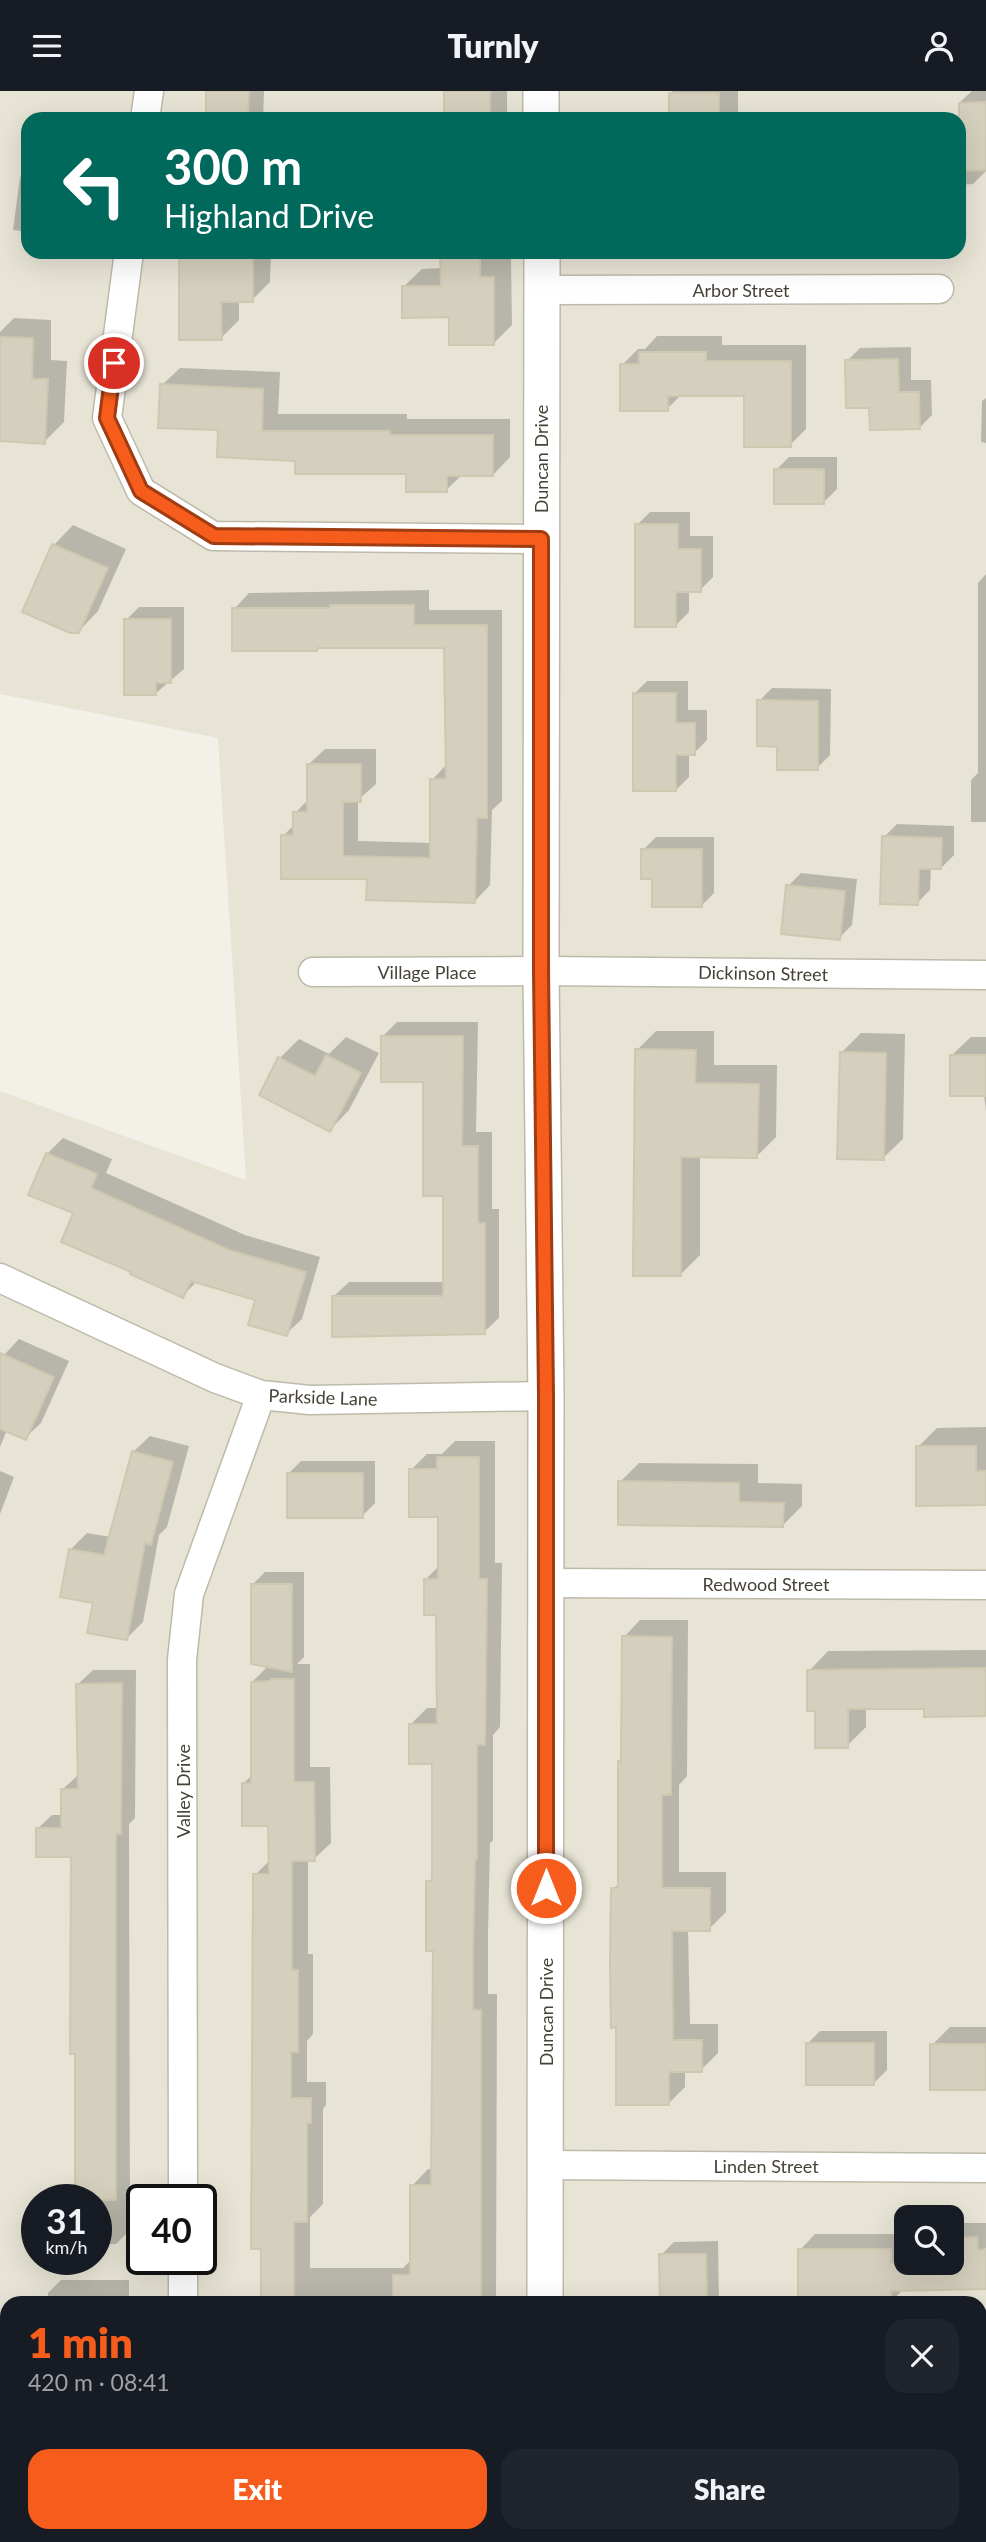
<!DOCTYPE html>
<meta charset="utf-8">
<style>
:root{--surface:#171b24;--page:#20242c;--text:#f1f3f6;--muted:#9ea1a6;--accent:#f65c1b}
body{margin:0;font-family:Lato,sans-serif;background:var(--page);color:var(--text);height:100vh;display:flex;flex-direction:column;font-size:26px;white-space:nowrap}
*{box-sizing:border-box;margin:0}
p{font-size:23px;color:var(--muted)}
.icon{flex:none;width:38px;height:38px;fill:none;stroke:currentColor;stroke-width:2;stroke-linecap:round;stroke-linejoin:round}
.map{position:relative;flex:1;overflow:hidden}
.side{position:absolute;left:0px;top:2205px;width:987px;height:247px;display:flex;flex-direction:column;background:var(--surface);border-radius:21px 21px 0 0;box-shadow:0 7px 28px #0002}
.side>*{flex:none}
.top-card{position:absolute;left:21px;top:21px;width:945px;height:147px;border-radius:21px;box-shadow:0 7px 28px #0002;background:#00695c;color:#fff;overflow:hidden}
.buttons{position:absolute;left:894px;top:2114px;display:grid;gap:14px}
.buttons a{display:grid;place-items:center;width:70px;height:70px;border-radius:14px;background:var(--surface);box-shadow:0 7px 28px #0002;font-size:35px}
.speed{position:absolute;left:21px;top:2093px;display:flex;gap:14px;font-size:35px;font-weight:700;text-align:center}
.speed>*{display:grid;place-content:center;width:91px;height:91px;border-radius:50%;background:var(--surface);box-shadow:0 7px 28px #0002;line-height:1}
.speed small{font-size:18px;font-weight:400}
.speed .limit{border:4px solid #111;border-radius:10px;background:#fff;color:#111}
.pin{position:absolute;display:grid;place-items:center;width:60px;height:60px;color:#fff;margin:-30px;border:4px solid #fff;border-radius:50%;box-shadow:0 2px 7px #0007}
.me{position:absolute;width:77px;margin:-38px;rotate:0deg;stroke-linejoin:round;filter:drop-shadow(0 0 5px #0008)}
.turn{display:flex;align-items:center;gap:24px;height:147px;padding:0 28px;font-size:32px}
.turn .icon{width:91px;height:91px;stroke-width:2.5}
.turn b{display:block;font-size:49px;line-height:60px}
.round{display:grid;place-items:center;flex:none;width:74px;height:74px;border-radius:21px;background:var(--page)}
.summary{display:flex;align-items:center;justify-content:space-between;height:119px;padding:0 28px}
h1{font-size:42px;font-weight:800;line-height:52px;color:var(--accent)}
.primary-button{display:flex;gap:14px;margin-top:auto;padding:14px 28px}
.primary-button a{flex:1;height:80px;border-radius:21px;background:var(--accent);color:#fff;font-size:28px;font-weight:800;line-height:80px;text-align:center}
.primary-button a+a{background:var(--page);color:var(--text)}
header{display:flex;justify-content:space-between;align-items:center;height:91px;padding:0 28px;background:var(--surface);font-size:32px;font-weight:800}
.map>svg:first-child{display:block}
.residential{fill:#e7e4d5;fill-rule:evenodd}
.shadow{fill:#0003}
.building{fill:#d5cfbd;stroke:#cfc8b0;stroke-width:2}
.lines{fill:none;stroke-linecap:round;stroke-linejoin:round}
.minor-casing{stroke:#bebaaa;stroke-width:31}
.tertiary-casing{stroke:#bebaaa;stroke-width:38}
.minor{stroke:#fff;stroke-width:28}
.tertiary{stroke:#fff;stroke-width:35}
.route-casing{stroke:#a03c12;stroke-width:18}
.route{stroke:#f65c1b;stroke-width:12}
.labels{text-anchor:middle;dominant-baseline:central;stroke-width:5;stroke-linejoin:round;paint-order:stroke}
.street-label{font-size:18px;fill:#464236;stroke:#fff}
</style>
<header><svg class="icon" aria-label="menu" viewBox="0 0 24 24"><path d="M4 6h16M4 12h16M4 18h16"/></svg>Turnly<svg class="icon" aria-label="person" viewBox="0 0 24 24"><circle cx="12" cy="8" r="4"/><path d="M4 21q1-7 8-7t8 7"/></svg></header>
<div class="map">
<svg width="986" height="2451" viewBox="0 0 986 2451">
<rect width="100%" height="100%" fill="#f3f1e7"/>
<!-- residential -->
<path class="residential" d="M 0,0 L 986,0 L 986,2451 L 0,2451 L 0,1000 L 246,1089 L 218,647 L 0,603 ZM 28,28 L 959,28 L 959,161 L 28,161 ZM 37,2109 L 96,2109 L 96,2168 L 37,2168 ZM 142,2109 L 201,2109 L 201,2168 L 142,2168 ZM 906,2126 L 952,2126 L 952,2172 L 906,2172 ZM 7,2212 L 980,2212 L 980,2445 L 7,2445 Z"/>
<!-- shadow -->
<path class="shadow" d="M 208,0 L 264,0 L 263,28 L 207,28 Z
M 446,0 L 507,0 L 507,28 L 446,28 Z
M 673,0 L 738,0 L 738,28 L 670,28 L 671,2 Z
M 972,0 L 986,0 L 986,80 L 973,93 L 959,94 L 959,12 Z
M 28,78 L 28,141 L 13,139 L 20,86 Z
M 183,161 L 271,161 L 270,191 L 252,209 L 239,209 L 239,229 L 221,247 L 181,163 Z
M 442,161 L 498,161 L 498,168 L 511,168 L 512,234 L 494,252 L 403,196 L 422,178 L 442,177 Z
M 14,227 L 51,229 L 51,269 L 67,270 L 64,331 L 44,351 L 0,348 L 0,241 Z
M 657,245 L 722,245 L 722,254 L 806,254 L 806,338 L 790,354 L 746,304 L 681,304 L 667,318 L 622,274 L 638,258 L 645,258 Z
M 911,256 L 911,289 L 931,289 L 932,324 L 919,337 L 871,315 L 847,270 L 860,257 Z
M 180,277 L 280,281 L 278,323 L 407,323 L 407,328 L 510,328 L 510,366 L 493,384 L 462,384 L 446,399 L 408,381 L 297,368 L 219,338 L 162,294 Z
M 986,307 L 986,352 L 981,351 L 982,310 Z
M 789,366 L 837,366 L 837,398 L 824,411 L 776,379 Z
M 650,421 L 690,421 L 690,445 L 713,445 L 713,486 L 700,499 L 689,499 L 689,521 L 676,534 L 637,434 Z
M 73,434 L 126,458 L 98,520 L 79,540 L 25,521 L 54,454 Z
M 986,483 L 986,731 L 971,731 L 971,689 L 978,682 L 978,492 Z
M 429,499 L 429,519 L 502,519 L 502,710 L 492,719 L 490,794 L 475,810 L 369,787 L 283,745 L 295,733 L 295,722 L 309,708 L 309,673 L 325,658 L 376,658 L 376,693 L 358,709 L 358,750 L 432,752 L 432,689 L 447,673 L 446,555 L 320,555 L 317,558 L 234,518 L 249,502 Z
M 139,516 L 184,516 L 184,578 L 155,603 L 126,529 Z
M 647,590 L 688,590 L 688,619 L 707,619 L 707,649 L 694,662 L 689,662 L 689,686 L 676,699 L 634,603 Z
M 772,597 L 831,598 L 830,664 L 817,677 L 779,654 L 759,610 Z
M 897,733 L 954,735 L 954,764 L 941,777 L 931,776 L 930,799 L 917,812 L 884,746 Z
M 656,746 L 714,746 L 714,802 L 701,815 L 654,786 L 643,759 Z
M 801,782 L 857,788 L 852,834 L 839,847 L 788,795 Z
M 397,931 L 478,931 L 476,1041 L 492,1041 L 492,1118 L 499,1118 L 499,1227 L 484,1241 L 334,1205 L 349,1191 L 445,1191 L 445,1103 L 424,989 L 382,946 Z
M 656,940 L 714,940 L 714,974 L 777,974 L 776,1046 L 757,1065 L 700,1064 L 700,1164 L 680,1184 L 637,959 Z
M 861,942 L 905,943 L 903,1048 L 883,1067 L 841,962 Z
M 346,946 L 379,962 L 349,1019 L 330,1039 L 280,967 L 299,948 L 329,963 Z
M 971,946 L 986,946 L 986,1021 L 984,1003 L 951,965 Z
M 63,1047 L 112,1068 L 106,1082 L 245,1144 L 320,1166 L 302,1228 L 286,1243 L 257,1208 L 197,1190 L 183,1205 L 75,1121 L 31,1103 L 47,1063 Z
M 19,1248 L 69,1270 L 41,1332 L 25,1347 L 7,1339 L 0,1356 L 0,1272 L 4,1264 Z
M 986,1336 L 986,1412 L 918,1356 L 937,1337 Z
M 150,1345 L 189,1355 L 167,1436 L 159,1444 L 143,1531 L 127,1547 L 95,1510 L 71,1458 L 87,1442 L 111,1446 L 133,1361 Z
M 455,1350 L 495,1350 L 495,1472 L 502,1472 L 500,1636 L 493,1644 L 493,1750 L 490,1752 L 488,1843 L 488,1903 L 497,1903 L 496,2212 L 262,2212 L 255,1784 L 270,1769 L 270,1733 L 244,1692 L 252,1684 L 252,1591 L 269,1574 L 252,1494 L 265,1481 L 304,1481 L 304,1566 L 297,1573 L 310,1573 L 310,1676 L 330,1676 L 331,1752 L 314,1768 L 308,1768 L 308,1863 L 313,1863 L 313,1943 L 307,1950 L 307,1991 L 326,1991 L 326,2014 L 323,2018 L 323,2113 L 310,2126 L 310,2177 L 403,2177 L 412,2168 L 412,2095 L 428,2078 L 433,2078 L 434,1858 L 428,1791 L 434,1785 L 434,1671 L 411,1633 L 427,1617 L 439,1617 L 438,1522 L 425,1489 L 440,1474 L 440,1424 L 411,1379 L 427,1363 L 442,1363 Z
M 301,1370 L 375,1370 L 375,1412 L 362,1425 L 288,1383 Z
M 639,1372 L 758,1373 L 758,1392 L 802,1393 L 802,1415 L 783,1434 L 620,1391 Z
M 0,1380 L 14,1386 L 0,1423 Z
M 640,1529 L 688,1529 L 687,1685 L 679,1694 L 679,1781 L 726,1781 L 726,1821 L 709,1838 L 688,1838 L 690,1933 L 718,1933 L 718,1962 L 701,1979 L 685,1979 L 685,1996 L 668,2013 L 613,1798 L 619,1792 L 619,1671 L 623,1668 L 624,1546 Z
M 986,1559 L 986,1624 L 925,1616 L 866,1617 L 866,1636 L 847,1655 L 816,1618 L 809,1580 L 828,1560 Z
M 93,1579 L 136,1579 L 135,1727 L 129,1733 L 130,2139 L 116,2153 L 96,2153 L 96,2109 L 77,1962 L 73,1764 L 37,1738 L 52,1724 L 62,1724 L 62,1699 L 77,1685 L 80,1685 L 78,1593 Z
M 950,1936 L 986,1936 L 986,1997 L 932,1954 Z
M 820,1940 L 887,1940 L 887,1979 L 874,1992 L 807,1953 Z
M 952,2132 L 986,2132 L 986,2196 L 904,2198 L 890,2211 L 800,2212 L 800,2159 L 815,2143 L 906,2143 L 906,2172 L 952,2172 Z
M 718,2150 L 719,2212 L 662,2212 L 661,2164 L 674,2151 Z
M 61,2189 L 129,2189 L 129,2212 L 48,2212 L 48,2202 Z
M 0,2351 L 7,2351 L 7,2408 L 0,2408 Z
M 439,2445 L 487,2445 L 481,2450 L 439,2450 Z
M 646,2445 L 713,2445 L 713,2451 L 646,2451 Z"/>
<!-- building -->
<path class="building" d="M 206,0 L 249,0 L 248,28 L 206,28 Z
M 444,0 L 490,0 L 490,28 L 444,28 Z
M 669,2 L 719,2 L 719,28 L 669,28 Z
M 986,11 L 986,79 L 959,80 L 959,12 Z
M 253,161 L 253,211 L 221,211 L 222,249 L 179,249 L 179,162 Z
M 440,161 L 480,161 L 480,186 L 494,186 L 494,254 L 449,254 L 449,226 L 402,227 L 402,195 L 441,195 Z
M 0,246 L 33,247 L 32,288 L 48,288 L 45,353 L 0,350 Z
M 639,261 L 706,261 L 706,270 L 791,270 L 791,356 L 744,356 L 744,305 L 668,305 L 668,320 L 620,320 L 620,273 L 639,273 Z
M 898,268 L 899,301 L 919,301 L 920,338 L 870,339 L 869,317 L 846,317 L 845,269 Z
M 160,293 L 263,298 L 262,340 L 390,340 L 390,344 L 493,344 L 493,385 L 447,385 L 447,401 L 406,401 L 406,383 L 295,383 L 295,370 L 217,366 L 218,339 L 158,337 Z
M 774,378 L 824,378 L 824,413 L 774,413 Z
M 635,433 L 678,433 L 678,458 L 701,458 L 701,501 L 676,501 L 676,536 L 635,536 Z
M 52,453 L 108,477 L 79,542 L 70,542 L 22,521 Z
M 330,514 L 414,514 L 414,534 L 487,534 L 487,727 L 477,727 L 475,812 L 366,809 L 367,788 L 281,788 L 281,744 L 293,744 L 293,721 L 307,721 L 307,673 L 361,673 L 361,711 L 343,711 L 343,765 L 430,767 L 430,688 L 446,688 L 444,557 L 317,557 L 317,560 L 232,560 L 232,517 L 330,517 Z
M 124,528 L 171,528 L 171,592 L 156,592 L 156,604 L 124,604 Z
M 633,602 L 676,602 L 676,632 L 695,632 L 695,664 L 676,664 L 676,700 L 633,700 Z
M 757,609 L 818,610 L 818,679 L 777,679 L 777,656 L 757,655 Z
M 882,745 L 942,747 L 941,778 L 919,778 L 918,814 L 880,813 Z
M 641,758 L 702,758 L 702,816 L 652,816 L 652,788 L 641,788 Z
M 786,794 L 845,800 L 840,849 L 781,843 Z
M 381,945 L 463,945 L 462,1055 L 478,1055 L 478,1132 L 485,1132 L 485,1243 L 332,1246 L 332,1205 L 443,1205 L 443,1105 L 423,1105 L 423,991 L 381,991 Z
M 635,958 L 696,959 L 695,992 L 759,993 L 757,1067 L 681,1066 L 681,1185 L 633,1185 Z
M 840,961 L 886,962 L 884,1069 L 837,1068 Z
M 326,964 L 361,982 L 330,1041 L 259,1004 L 278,966 L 315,985 Z
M 950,964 L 986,964 L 986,1005 L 950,1005 Z
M 46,1062 L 97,1083 L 91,1097 L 229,1159 L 306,1181 L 287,1245 L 248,1234 L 255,1209 L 191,1190 L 183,1207 L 130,1183 L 131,1181 L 61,1151 L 73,1122 L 28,1104 Z
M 0,1262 L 54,1286 L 26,1349 L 0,1338 Z
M 916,1355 L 976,1355 L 976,1380 L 986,1380 L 986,1414 L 916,1415 Z
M 132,1360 L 173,1371 L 151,1454 L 145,1452 L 127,1549 L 87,1542 L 93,1512 L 60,1506 L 69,1458 L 104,1464 Z
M 437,1366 L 479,1366 L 479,1488 L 487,1488 L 485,1654 L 477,1654 L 477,1768 L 475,1768 L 473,1860 L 473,1919 L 481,1919 L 481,2212 L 393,2212 L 393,2184 L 410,2184 L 410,2094 L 431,2094 L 433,1860 L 426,1860 L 426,1790 L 432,1790 L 432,1673 L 409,1673 L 409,1633 L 437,1633 L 436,1524 L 424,1524 L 424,1488 L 438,1488 L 438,1426 L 409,1426 L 409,1378 L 437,1378 Z
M 287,1382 L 363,1382 L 363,1427 L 287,1427 Z
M 618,1390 L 739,1392 L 739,1411 L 784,1412 L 783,1436 L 618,1434 Z
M 251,1493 L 292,1493 L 292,1581 L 251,1573 Z
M 622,1545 L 672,1546 L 671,1704 L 662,1704 L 662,1797 L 710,1797 L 710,1840 L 672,1840 L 673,1949 L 702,1949 L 702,1981 L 669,1981 L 669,2014 L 616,2014 L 616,1936 L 611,1937 L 610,1872 L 611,1797 L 618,1797 L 618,1670 L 621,1670 Z
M 986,1577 L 986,1625 L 924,1626 L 924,1618 L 848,1618 L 848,1657 L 815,1657 L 815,1620 L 807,1620 L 807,1579 Z
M 271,1588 L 294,1588 L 294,1691 L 314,1691 L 315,1770 L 292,1770 L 292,1879 L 298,1879 L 298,1961 L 291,1961 L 291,2007 L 311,2007 L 311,2032 L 307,2032 L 307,2131 L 294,2131 L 294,2212 L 261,2212 L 261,2158 L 251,2158 L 253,1783 L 269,1783 L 268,1735 L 242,1735 L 242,1692 L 251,1692 L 251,1591 L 270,1590 Z
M 122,1592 L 121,1743 L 116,1743 L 116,2109 L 75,2109 L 75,1963 L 70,1963 L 71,1766 L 36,1766 L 36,1737 L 61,1737 L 61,1698 L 78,1698 L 76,1593 Z
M 806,1952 L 874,1952 L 874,1994 L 806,1994 Z
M 930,1953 L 986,1953 L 986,1999 L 930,1999 Z
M 977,2146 L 978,2159 L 986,2158 L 986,2198 L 891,2200 L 891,2212 L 798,2212 L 798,2158 L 891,2158 L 891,2172 L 952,2172 L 952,2147 Z
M 659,2163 L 706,2163 L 707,2212 L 660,2212 Z"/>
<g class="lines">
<defs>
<path id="minor" d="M 145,28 L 149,0
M 129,161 L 107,327 L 141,400 L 213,445 L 541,448
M 542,199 L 939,198
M 313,881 L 541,880 L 986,884
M 0,1187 L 215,1287 L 261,1304 L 310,1309 L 546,1305
M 545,1492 L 986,1494
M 546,2074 L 986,2077
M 183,2109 L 182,1569 L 189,1503 L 261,1304
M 183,2212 L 183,2168
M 0,2294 L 7,2294"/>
<path id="tertiary" d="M 541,0 L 541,28
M 542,161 L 541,880 L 546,1305 L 545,2212
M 543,2451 L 543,2445"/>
</defs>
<!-- minor casing -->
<use href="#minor" class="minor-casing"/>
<!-- tertiary casing -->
<use href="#tertiary" class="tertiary-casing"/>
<!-- minor -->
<use href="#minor" class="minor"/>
<!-- tertiary -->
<use href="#tertiary" class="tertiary"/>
</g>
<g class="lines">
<defs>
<path id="route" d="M 114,272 L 107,327 L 141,400 L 214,445 L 541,448 L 541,880 L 546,1305 L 546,1797"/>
</defs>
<!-- route casing -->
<use href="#route" class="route-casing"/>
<!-- route -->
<use href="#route" class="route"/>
</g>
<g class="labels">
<!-- street labels -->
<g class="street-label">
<text x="741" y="199">Arbor Street</text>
<text transform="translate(541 368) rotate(-90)">Duncan Drive</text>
<text x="427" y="881">Village Place</text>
<text transform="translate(763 882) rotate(1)">Dickinson Street</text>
<text transform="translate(323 1306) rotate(2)">Parkside Lane</text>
<text x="766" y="1493">Redwood Street</text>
<text transform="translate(183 1700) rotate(-90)">Valley Drive</text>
<text transform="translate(546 1921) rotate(-90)">Duncan Drive</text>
<text x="766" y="2075">Linden Street</text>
</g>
</g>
</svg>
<div class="buttons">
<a><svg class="icon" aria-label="search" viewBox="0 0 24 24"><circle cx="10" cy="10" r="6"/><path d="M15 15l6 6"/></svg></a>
</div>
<div class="speed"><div>31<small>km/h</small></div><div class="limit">40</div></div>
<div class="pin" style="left:114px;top:272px;background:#d93025"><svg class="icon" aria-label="arrive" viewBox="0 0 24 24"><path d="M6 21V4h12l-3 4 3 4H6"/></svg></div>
<svg class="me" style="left:546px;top:1797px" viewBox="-20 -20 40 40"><circle r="17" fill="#f65c1b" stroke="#fff" stroke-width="3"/><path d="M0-11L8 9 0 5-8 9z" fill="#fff"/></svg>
<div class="top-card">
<div class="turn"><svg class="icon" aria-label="left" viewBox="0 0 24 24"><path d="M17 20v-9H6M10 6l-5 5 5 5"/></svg><div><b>300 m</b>Highland Drive</div></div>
</div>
<section class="side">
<div class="summary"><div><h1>1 min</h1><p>420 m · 08:41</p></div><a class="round"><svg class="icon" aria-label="close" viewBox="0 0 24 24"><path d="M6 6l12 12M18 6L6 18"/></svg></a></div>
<div class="primary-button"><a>Exit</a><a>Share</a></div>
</section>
</div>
